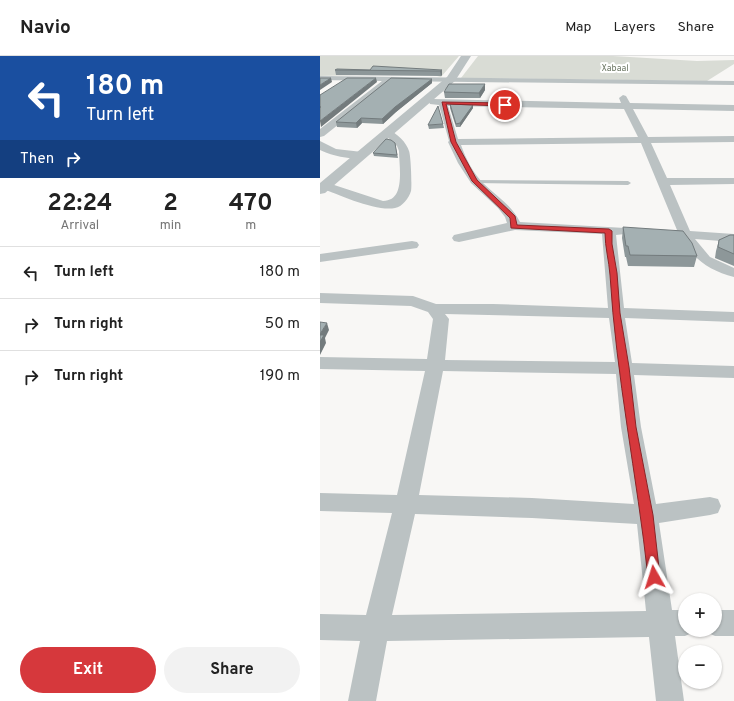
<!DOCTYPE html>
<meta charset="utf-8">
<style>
:root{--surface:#fff;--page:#f2f2f2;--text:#222;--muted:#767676;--line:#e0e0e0;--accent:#d6383c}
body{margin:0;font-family:Overpass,sans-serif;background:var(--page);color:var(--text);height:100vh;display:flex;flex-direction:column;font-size:15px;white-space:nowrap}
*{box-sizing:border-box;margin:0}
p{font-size:13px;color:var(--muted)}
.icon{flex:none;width:22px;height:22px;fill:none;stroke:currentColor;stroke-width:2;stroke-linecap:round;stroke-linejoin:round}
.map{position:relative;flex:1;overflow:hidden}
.details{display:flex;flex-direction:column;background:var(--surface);width:320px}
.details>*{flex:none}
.hud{background:#1a4fa0;color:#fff;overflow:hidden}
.buttons{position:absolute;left:358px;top:537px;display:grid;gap:8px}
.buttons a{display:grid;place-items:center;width:44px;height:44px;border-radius:50%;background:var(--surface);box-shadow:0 1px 3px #0004;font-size:20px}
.pin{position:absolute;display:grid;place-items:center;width:34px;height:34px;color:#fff;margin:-17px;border:2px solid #fff;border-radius:50%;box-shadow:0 1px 4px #0007}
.me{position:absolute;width:44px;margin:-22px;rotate:354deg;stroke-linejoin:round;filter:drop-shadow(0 0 3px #0008)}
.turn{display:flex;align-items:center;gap:14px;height:84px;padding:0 20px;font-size:18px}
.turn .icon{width:52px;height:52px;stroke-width:2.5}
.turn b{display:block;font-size:28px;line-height:34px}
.then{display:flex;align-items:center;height:38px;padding:0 20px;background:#0003;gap:8px;font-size:15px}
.eta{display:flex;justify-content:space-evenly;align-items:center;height:68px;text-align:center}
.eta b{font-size:24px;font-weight:700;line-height:28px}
.cta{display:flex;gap:8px;margin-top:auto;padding:8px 20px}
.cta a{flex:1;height:46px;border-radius:24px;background:var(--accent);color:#fff;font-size:16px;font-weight:700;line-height:46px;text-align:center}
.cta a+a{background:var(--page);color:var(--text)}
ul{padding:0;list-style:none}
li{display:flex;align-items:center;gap:12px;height:52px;padding:0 20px;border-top:1px solid var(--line)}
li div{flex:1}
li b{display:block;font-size:15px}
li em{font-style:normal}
header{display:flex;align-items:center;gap:24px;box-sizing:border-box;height:56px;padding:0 20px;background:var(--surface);border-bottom:1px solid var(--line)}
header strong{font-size:19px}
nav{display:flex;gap:22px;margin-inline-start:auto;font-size:14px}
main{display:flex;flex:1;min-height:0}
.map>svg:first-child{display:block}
.green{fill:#d9dcd5}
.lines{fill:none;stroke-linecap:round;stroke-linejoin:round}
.service{fill:#bbc2c3;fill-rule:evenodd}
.minor{fill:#bbc2c3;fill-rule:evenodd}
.tertiary{fill:#bbc2c3;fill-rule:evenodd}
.wall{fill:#8d9799}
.shaded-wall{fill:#737b7d}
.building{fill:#a4b0b2;stroke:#737b7d}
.route{fill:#d6383c;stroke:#8b2427}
.labels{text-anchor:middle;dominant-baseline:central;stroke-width:4;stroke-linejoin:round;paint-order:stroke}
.far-park-label{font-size:9px;fill:#6c7764;stroke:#fff}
</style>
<header>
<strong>Navio</strong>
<nav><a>Map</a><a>Layers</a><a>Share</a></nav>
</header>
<main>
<section class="details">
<div class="hud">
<div class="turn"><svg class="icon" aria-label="left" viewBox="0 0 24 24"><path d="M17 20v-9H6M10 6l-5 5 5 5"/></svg><div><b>180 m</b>Turn left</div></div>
<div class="then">Then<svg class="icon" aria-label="right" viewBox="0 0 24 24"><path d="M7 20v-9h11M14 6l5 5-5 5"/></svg></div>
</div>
<div class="eta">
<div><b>22:24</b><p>Arrival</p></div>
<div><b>2</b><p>min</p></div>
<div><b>470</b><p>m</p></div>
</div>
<ul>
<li><svg class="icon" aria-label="left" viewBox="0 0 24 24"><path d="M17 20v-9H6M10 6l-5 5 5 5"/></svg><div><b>Turn left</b></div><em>180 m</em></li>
<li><svg class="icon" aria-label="right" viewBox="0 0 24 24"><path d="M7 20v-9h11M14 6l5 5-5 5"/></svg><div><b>Turn right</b></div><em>50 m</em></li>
<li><svg class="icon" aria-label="right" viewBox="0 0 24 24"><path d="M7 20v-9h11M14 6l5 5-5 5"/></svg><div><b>Turn right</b></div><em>190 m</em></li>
</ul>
<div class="cta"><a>Exit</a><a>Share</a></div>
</section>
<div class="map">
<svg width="414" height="645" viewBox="0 0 414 645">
<rect width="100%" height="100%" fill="#f8f7f5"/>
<!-- green -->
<path class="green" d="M 0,0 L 139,0 L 121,21 L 97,15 L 37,19 L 0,20 Z
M 158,0 L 293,0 L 377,5 L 414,4 L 414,8 L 387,25 L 141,22 Z"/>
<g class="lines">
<!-- service -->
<path class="service" d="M 153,124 L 308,125 L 311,127 L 308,129 L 155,127 L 152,125 Z"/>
<!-- minor -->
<path class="minor" d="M 0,20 L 414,25 L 414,29 L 70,25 L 69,28 L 4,80 L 0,81 L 0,73 L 62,25 L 0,24 Z
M 303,39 L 306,40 L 310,47 L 414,49 L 414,55 L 313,53 L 328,81 L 414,80 L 414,86 L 331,87 L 347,122 L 414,122 L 414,128 L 350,129 L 370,175 L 414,178 L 414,186 L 375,183 L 390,201 L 414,212 L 414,221 C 390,215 373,203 361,182 L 350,181 L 348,178 L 350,175 L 357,174 L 321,87 L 141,89 C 146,103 153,117 163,127 C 176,140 192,149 200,166 L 305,172 L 307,175 L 305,178 L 296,179 L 304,252 L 414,256 L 414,266 L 305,262 L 312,307 L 414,310 L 414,322 L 314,319 L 321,371 L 336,448 L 390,441 L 398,443 L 401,450 L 398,457 L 390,459 L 339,467 L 352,554 L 365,554 L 365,574 L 375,574 L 374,576 L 365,580 L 355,580 L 364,645 L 336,645 L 329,581 L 67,585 L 56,645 L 28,645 L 40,585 L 0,584 L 0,558 L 46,559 L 72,457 L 0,455 L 0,437 L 77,439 L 105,315 L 0,313 L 0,301 L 107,303 L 113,263 L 108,256 L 91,250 L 0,247 L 0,237 L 93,240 L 116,248 L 173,248 L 288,252 L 282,178 L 195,174 L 139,186 L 134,185 L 132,182 L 134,179 L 187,167 L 185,161 L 178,152 L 151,127 L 138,107 L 128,86 L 129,85 L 119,49 L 110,48 L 109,46 L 113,43 L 301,47 L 299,42 ZM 128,50 L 304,53 L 318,81 L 138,83 ZM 125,258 L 289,262 L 295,306 L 125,304 L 129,263 ZM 123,315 L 296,318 L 301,371 L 314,448 L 212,442 L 99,439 ZM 95,458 L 212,462 L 317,468 L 326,555 L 72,559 Z
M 68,74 C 76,76 87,87 89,95 C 91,100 92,131 91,135 C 89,142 82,151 75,152 C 57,156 19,139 1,132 L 0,129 L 5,126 L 63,145 C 86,145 79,111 79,95 L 77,90 L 63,77 Z
M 0,85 L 16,93 L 42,96 L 47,99 C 40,107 9,99 0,94 Z
M 92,185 L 97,186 L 99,189 L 97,192 L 0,206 L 0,198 Z
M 395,554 L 414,554 L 414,580 L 395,580 L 386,576 L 385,574 L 395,574 Z"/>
<!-- tertiary -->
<path class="tertiary" d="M 141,0 L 151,0 L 135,25 L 5,137 L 0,138 L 0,127 L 127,21 Z"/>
</g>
<!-- wall -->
<path class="wall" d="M 15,14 L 122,14 L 122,19 L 121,20 L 16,19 Z
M 112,23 L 112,27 L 76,56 L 63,68 L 42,67 L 37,72 L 17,71 L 16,66 Z
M 165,34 L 160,42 L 125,42 L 124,36 Z
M 130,48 L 153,49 L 153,52 L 140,71 L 136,71 L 130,52 Z
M 123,68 L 124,72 L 109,73 L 108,69 Z
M 75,87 L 78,102 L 54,100 L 53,97 Z
M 303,171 L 377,200 L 374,211 L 308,210 L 306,201 L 305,201 L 302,182 Z
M 414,179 L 414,210 L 395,202 L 396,195 L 399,184 Z"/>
<!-- shaded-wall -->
<path class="shaded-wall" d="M 122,14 L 122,19 L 121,20 L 120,15 Z
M 11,22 L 12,26 L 0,34 L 0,29 Z
M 56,22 L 57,26 L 1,71 L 0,65 Z
M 112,23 L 112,27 L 76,56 L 63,68 L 62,63 L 75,51 Z
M 165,28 L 165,34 L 160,42 L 159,37 Z
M 153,49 L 153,52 L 140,71 L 140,67 Z
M 41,62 L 42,67 L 37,72 L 36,67 Z
M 7,267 L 9,274 L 5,282 L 6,287 L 0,299 L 0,278 Z"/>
<!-- building -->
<path class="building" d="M 53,10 L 122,14 L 120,15 L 15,14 L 17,13 L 50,14 Z
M 0,22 L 11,22 L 0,29 Z
M 27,22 L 56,22 L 0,65 L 0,51 L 1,51 L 0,51 L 0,39 Z
M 71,22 L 112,23 L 75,51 L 62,63 L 41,62 L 36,67 L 16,66 Z
M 129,28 L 165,28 L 159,37 L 124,36 Z
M 130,48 L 153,49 L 140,67 L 136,68 Z
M 118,50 L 123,68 L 108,69 Z
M 66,83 L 71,84 L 75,87 L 77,99 L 53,97 Z
M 303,171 L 363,175 L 372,187 L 377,200 L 310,199 L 308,190 L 306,190 Z
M 410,179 L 414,179 L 414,198 L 398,191 L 399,184 Z
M 0,266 L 7,267 L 0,278 Z
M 0,279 L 4,279 L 0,286 Z"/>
<!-- route -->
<path class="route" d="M 122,46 L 185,47 L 187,49 L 185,50 L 126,48 L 136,86 L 157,124 L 195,160 L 197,169 L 289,173 L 292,175 L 292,188 L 297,217 L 300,257 L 309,311 L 316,371 L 333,459 L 340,521 L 338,525 L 334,527 L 330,525 L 328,521 C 317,420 296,320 290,219 C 289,205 285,191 285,177 L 191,172 L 190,162 L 152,125 L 131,86 Z"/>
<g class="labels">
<!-- far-park labels -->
<g class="far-park-label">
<text x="295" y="12">Xabaal</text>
</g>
</g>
</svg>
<div class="buttons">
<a>+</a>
<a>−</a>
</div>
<div class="pin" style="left:185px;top:49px;background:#d93025"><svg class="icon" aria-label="arrive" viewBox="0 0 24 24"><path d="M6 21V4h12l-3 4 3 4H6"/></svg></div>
<svg class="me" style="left:334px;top:521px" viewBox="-20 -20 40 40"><path d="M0-17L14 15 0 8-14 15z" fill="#d6383c" stroke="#fff" stroke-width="4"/></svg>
</div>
</main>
